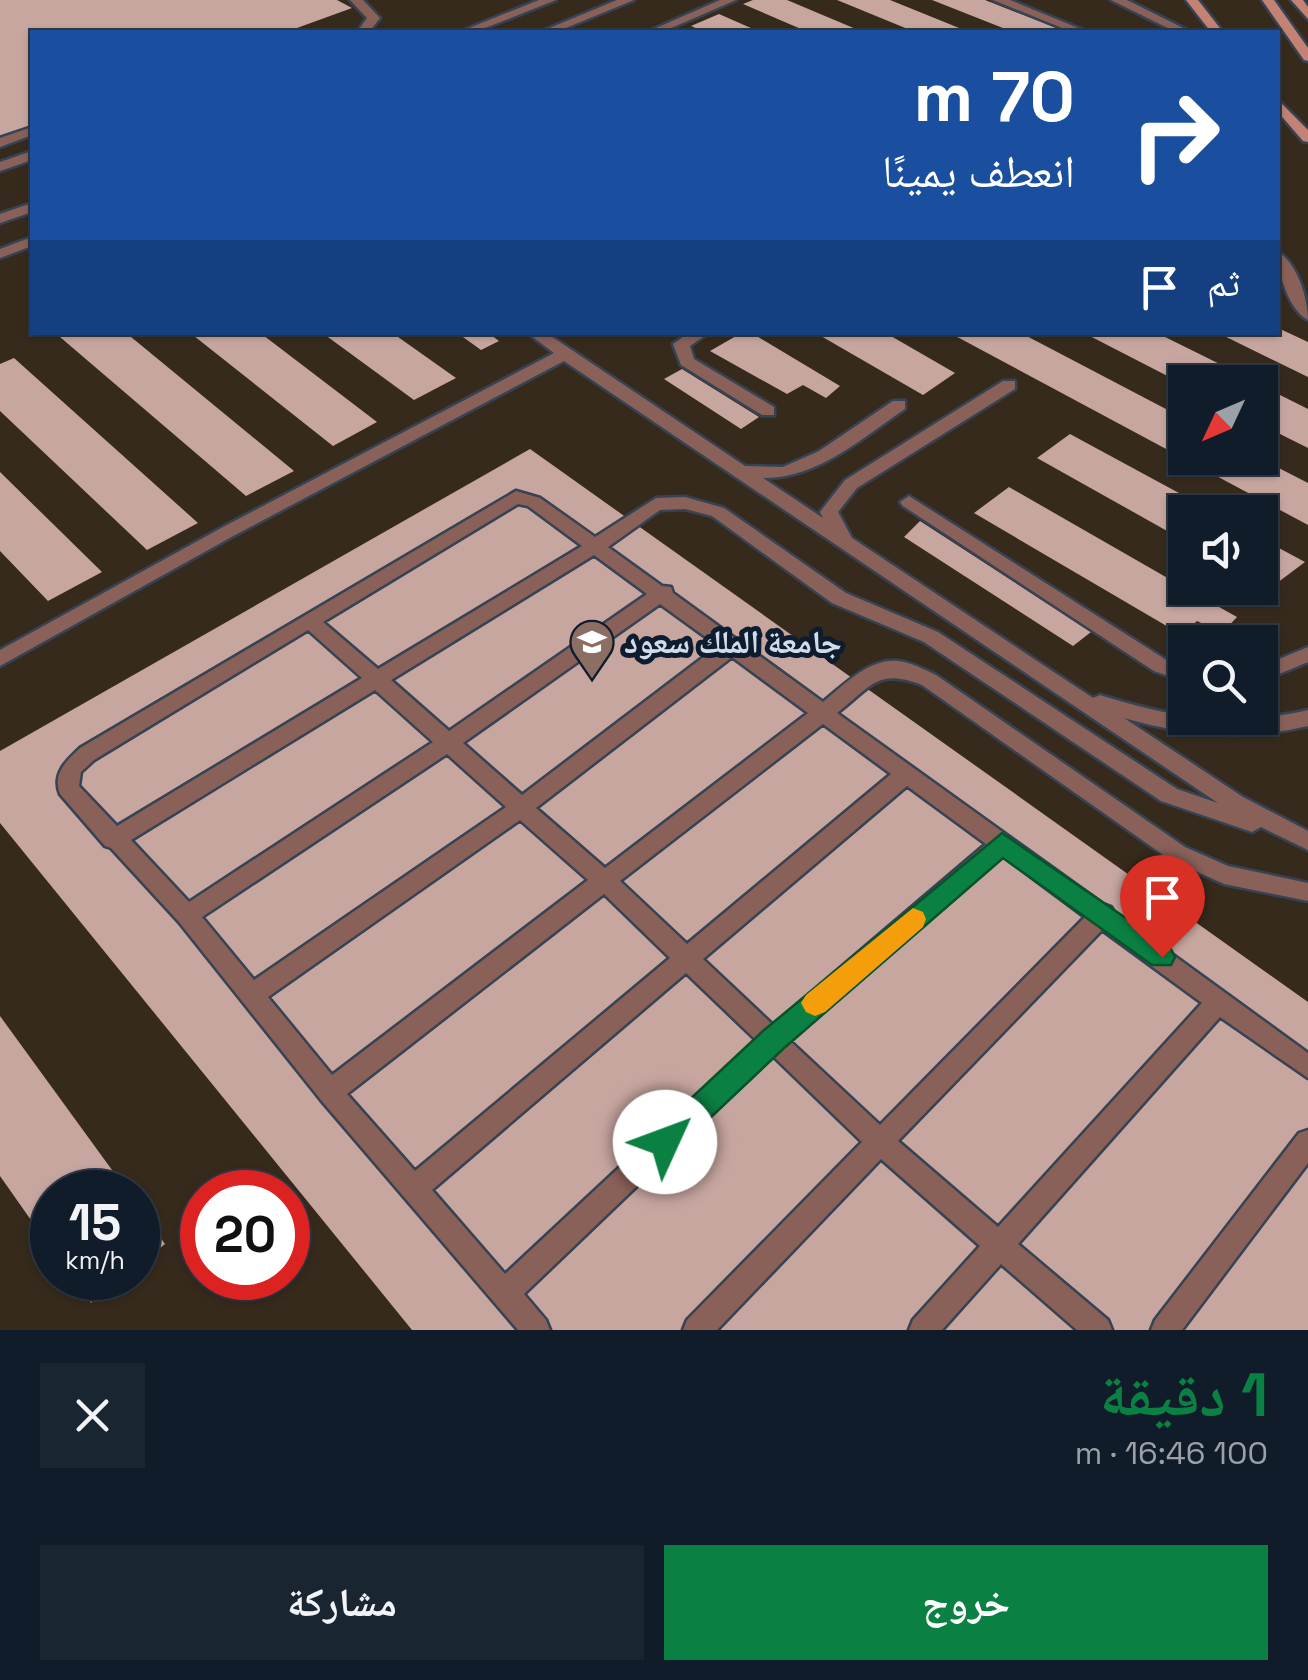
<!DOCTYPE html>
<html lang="ar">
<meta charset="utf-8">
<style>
:root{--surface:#111c2a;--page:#1a2532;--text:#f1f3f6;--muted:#9ca1a8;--line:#303a47;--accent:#0b8043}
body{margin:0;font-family:"Space Grotesk","Noto Naskh Arabic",sans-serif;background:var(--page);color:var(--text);direction:rtl;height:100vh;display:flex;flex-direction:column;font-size:38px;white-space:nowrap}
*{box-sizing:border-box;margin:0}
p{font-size:32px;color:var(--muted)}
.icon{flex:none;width:55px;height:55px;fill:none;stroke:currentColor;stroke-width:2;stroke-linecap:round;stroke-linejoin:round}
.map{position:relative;height:1330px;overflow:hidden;direction:ltr}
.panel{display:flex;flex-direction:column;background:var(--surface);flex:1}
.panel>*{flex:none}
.banner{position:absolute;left:30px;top:30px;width:1250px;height:305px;border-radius:0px;box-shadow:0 2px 8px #0004,0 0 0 2px var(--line);direction:rtl;background:#1a4fa0;color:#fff;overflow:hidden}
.needle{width:65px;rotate:226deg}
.tools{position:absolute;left:1168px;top:365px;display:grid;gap:20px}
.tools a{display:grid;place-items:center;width:110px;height:110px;border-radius:0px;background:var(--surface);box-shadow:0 2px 8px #0004,0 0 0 2px var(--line);font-size:50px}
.speed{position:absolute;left:30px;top:1170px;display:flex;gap:20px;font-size:50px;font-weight:700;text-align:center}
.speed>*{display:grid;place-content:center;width:130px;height:130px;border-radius:50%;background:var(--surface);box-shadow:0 2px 8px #0004,0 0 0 2px var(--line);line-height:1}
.speed small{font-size:25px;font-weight:400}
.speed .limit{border:15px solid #d22;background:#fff;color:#111}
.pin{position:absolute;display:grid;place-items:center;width:85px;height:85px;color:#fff;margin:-102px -42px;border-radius:50% 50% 50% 0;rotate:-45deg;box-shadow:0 0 10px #0007}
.pin .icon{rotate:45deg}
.me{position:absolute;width:110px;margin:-55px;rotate:47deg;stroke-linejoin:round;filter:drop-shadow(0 0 8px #0008)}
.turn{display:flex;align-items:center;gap:35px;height:210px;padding:0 40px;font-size:45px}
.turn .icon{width:130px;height:130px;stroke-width:2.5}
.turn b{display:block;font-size:70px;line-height:85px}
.then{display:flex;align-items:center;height:95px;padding:0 40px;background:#0003;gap:20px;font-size:38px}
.round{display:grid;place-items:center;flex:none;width:105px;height:105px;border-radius:0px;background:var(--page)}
.headline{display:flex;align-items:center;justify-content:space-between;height:170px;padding:0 40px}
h1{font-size:60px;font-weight:700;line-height:75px;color:var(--accent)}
.button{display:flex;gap:20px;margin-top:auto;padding:20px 40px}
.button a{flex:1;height:115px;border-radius:0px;background:var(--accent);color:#fff;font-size:40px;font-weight:700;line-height:115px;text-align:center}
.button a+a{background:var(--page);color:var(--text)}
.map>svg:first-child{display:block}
.education{fill:#362a1c;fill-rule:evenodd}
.building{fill:#c7a6a0}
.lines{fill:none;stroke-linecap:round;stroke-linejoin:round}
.service-casing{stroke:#354354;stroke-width:5}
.secondary-casing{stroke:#354354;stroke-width:5}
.service{fill:#8a6158;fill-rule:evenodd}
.secondary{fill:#c48274;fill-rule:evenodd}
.route{fill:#0b8043;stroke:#07532c;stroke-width:2.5}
.slow{fill:#f59e0b}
.labels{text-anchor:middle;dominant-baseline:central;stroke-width:10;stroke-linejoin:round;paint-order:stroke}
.poi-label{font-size:32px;font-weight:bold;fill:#d2dce9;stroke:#0d1c2e;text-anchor:start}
</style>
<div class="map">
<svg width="1308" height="1330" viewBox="0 0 1308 1330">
<rect width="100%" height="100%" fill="#172638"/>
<!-- education -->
<path class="education" d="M 0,0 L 1308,0 L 1308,1330 L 0,1330 ZM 32,32 L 1278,32 L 1278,332 L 32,332 ZM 1185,382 L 1260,382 L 1260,458 L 1185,458 ZM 1185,512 L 1260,512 L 1260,588 L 1185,588 ZM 1185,642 L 1260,642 L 1260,718 L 1185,718 ZM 52,1192 L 138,1192 L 138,1278 L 52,1278 ZM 202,1192 L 288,1192 L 288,1278 L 202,1278 Z"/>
<!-- building -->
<path class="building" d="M 0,0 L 337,0 L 352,8 L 286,32 L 32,32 L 32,125 L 0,137 Z
M 753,0 L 787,0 L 863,32 L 808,32 L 743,4 Z
M 837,0 L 890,0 L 969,32 L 915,32 Z
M 932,0 L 985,0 L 1067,32 L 1013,32 Z
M 719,14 L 760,32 L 705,32 L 691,26 Z
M 1278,328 L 1308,342 L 1308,377 L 1216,332 L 1278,332 Z
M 69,332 L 125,332 L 294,471 L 246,496 L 60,337 Z
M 189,332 L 259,332 L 377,422 L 333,446 Z
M 321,332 L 391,332 L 456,378 L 414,400 Z
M 456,332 L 487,332 L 499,341 L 481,350 Z
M 743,332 L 750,332 L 840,386 L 826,398 L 803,385 L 787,394 L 710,351 Z
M 814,332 L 884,332 L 955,373 L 923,395 Z
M 948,332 L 1019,332 L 1185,419 L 1185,458 L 1259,458 L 1308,483 L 1308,525 Z
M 1082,332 L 1155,332 L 1256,382 L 1185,385 Z
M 14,358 L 198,523 L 147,550 L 0,411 L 0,364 Z
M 682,369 L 759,417 L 741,429 L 664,379 Z
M 1260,385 L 1308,409 L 1308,448 L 1260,424 Z
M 1070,434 L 1214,512 L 1185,512 L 1185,541 L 1037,458 Z
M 530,449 L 1308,1002 L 1308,1330 L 412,1330 L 0,823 L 0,751 Z
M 0,472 L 102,572 L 48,601 L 0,551 Z
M 1009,487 L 1185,588 L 1237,617 L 1222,633 L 1197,621 L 1182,635 L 974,513 Z
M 920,521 L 1091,632 L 1073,646 L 904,537 Z
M 1260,538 L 1305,562 L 1269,589 L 1260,583 Z
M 0,1016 L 128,1192 L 52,1192 L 52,1250 L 0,1176 Z
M 138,1206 L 165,1244 L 138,1266 Z
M 72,1278 L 124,1278 L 91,1303 Z"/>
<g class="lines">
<defs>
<path id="service" d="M 350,0 L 363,0 L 380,18 L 369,32 L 357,32 L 367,18 Z
M 539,0 L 556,0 L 475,32 L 459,32 Z
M 617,0 L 634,0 L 556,32 L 540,32 Z
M 720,0 L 736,0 L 662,32 L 647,32 Z
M 993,0 L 1010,0 L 1088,32 L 1072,32 Z
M 1111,0 L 1127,0 L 1191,32 L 1176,32 Z
M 32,127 L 32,135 L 0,147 L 0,138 Z
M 32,151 L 32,160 L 0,171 L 0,162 Z
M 32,203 L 32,212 L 0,223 L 0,214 Z
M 32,237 L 32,246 L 0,258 L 0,249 Z
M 1278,252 C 1297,263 1308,298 1308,320 C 1289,310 1277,272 1278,252 Z
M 526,332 L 545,332 L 745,466 L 783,467 L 819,451 L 893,401 L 905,401 L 905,409 C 862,438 817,479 763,478 L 823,518 L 820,512 L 845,480 L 1003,381 L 1015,381 L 1015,389 L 857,488 L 838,512 L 852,538 L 1093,698 L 1100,695 C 1174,718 1231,728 1308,710 L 1308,726 C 1244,741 1187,736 1124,718 L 1243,797 L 1308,831 L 1308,850 L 1261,827 L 1252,832 L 1161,801 L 924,642 L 832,603 L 712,516 L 685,509 L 660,510 L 608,547 L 662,586 L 671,587 L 673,593 L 823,702 C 844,685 869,658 898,661 C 911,662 925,670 936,675 L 1185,847 L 1228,866 L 1308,883 L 1308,901 L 1224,884 L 1169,859 L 922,685 C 877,668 872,686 837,713 L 1103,904 L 1111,907 L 1114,912 L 1308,1053 L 1308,1078 L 1220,1017 L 1018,1244 L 1108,1320 L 1112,1330 L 1077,1330 L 1001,1264 L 942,1330 L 909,1330 L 913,1320 L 980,1246 L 881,1159 L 717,1330 L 683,1330 L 687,1320 L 862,1142 L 773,1056 L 524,1294 L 546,1320 L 550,1330 L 518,1330 L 321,1100 L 179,922 L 111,848 L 105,846 L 60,794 C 52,774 66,761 80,748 L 516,491 L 540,498 L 595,537 L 656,498 L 685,497 L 724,508 L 846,593 L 938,632 L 1177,789 L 1218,803 L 564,361 L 235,535 L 0,666 L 0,650 L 223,527 L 554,353 ZM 518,504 L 528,506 L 582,546 L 378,669 L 323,622 ZM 594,555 L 647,594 L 449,731 L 391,680 ZM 660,604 L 718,646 L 522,795 L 463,743 ZM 308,630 L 362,678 L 117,826 L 79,786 L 81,772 L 94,760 ZM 732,657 L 808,713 L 605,868 L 536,808 ZM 375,690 L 433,742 L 189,902 L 131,840 ZM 823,724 L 891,774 L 687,944 L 620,881 ZM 447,754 L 506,807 L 254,980 L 202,917 ZM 907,786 L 986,844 L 773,1025 L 703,959 ZM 520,820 L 588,880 L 332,1075 L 268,997 ZM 1003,856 L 1085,917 L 880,1125 L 790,1041 ZM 604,894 L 670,958 L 415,1171 L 347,1094 ZM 1102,930 L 1202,1003 L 998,1227 L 898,1141 ZM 686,973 L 756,1040 L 505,1274 L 432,1190 Z
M 690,332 L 710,332 L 690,346 L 694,359 L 774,407 L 774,415 L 762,415 L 681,365 L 673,344 Z
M 909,496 L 1168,661 L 1185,667 L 1185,682 L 1154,671 L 903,506 L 900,502 Z
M 1308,647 L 1308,662 L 1260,682 L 1260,667 Z
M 1308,1130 L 1308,1163 L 1182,1330 L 1151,1330 L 1155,1320 L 1299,1133 Z"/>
<path id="secondary" d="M 1186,0 L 1198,0 L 1223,32 L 1211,32 Z
M 1262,0 L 1274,0 L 1308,48 L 1308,61 L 1304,60 Z
M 1291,0 L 1303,0 L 1308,7 L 1308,19 Z
M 1278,100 L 1308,130 L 1308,142 L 1303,141 L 1278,112 Z"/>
</defs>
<!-- service casing -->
<use href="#service" class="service-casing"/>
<!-- secondary casing -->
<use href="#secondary" class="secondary-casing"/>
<!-- service -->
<use href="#service" class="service"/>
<!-- secondary -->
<use href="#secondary" class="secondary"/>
</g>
<!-- route -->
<path class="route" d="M 1002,833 L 1171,949 L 1175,957 L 1171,965 L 1152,965 L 1003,858 L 783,1049 L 675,1151 L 665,1155 L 655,1151 L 650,1142 L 655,1132 L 763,1031 Z"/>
<!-- slow -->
<path class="slow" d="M 913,908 L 923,912 L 926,919 L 923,927 L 825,1012 L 815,1016 L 806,1012 L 801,1003 L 806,995 Z"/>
<!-- icons -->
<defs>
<symbol id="university-pin" viewBox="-11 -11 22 30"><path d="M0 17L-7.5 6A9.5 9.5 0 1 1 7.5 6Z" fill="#8d6e63" stroke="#0d1c2e"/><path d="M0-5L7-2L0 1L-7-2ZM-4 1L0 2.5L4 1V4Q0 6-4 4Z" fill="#fff"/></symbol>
</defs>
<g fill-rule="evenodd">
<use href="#university-pin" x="567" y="617" width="50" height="68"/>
</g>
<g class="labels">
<!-- poi labels -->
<g class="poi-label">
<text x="624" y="642">جامعة الملك سعود</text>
</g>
</g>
</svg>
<div class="tools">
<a><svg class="needle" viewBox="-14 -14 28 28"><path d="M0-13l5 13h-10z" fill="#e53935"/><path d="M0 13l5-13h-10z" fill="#9ca1a8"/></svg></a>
<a><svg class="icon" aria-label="sound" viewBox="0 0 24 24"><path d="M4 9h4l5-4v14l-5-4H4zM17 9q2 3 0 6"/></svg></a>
<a><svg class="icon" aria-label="search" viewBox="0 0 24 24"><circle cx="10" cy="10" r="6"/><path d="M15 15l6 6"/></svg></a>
</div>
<div class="speed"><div>15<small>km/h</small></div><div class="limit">20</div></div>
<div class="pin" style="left:1162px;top:957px;background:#d93025"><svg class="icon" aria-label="arrive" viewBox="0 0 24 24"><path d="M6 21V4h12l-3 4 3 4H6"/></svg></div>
<svg class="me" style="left:665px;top:1142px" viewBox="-20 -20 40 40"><circle r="19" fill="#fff"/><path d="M0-13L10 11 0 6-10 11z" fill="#0b8043"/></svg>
<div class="banner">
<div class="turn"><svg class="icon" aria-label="right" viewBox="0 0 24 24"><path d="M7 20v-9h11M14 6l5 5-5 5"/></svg><div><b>70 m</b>انعطف يمينًا</div></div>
<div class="then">ثم<svg class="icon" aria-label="arrive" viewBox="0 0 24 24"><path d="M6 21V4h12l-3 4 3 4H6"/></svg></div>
</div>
</div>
<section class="panel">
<div class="headline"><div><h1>1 دقيقة</h1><p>100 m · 16:46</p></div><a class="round"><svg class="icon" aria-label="close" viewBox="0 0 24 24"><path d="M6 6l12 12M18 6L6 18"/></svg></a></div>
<div class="button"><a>خروج</a><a>مشاركة</a></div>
</section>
